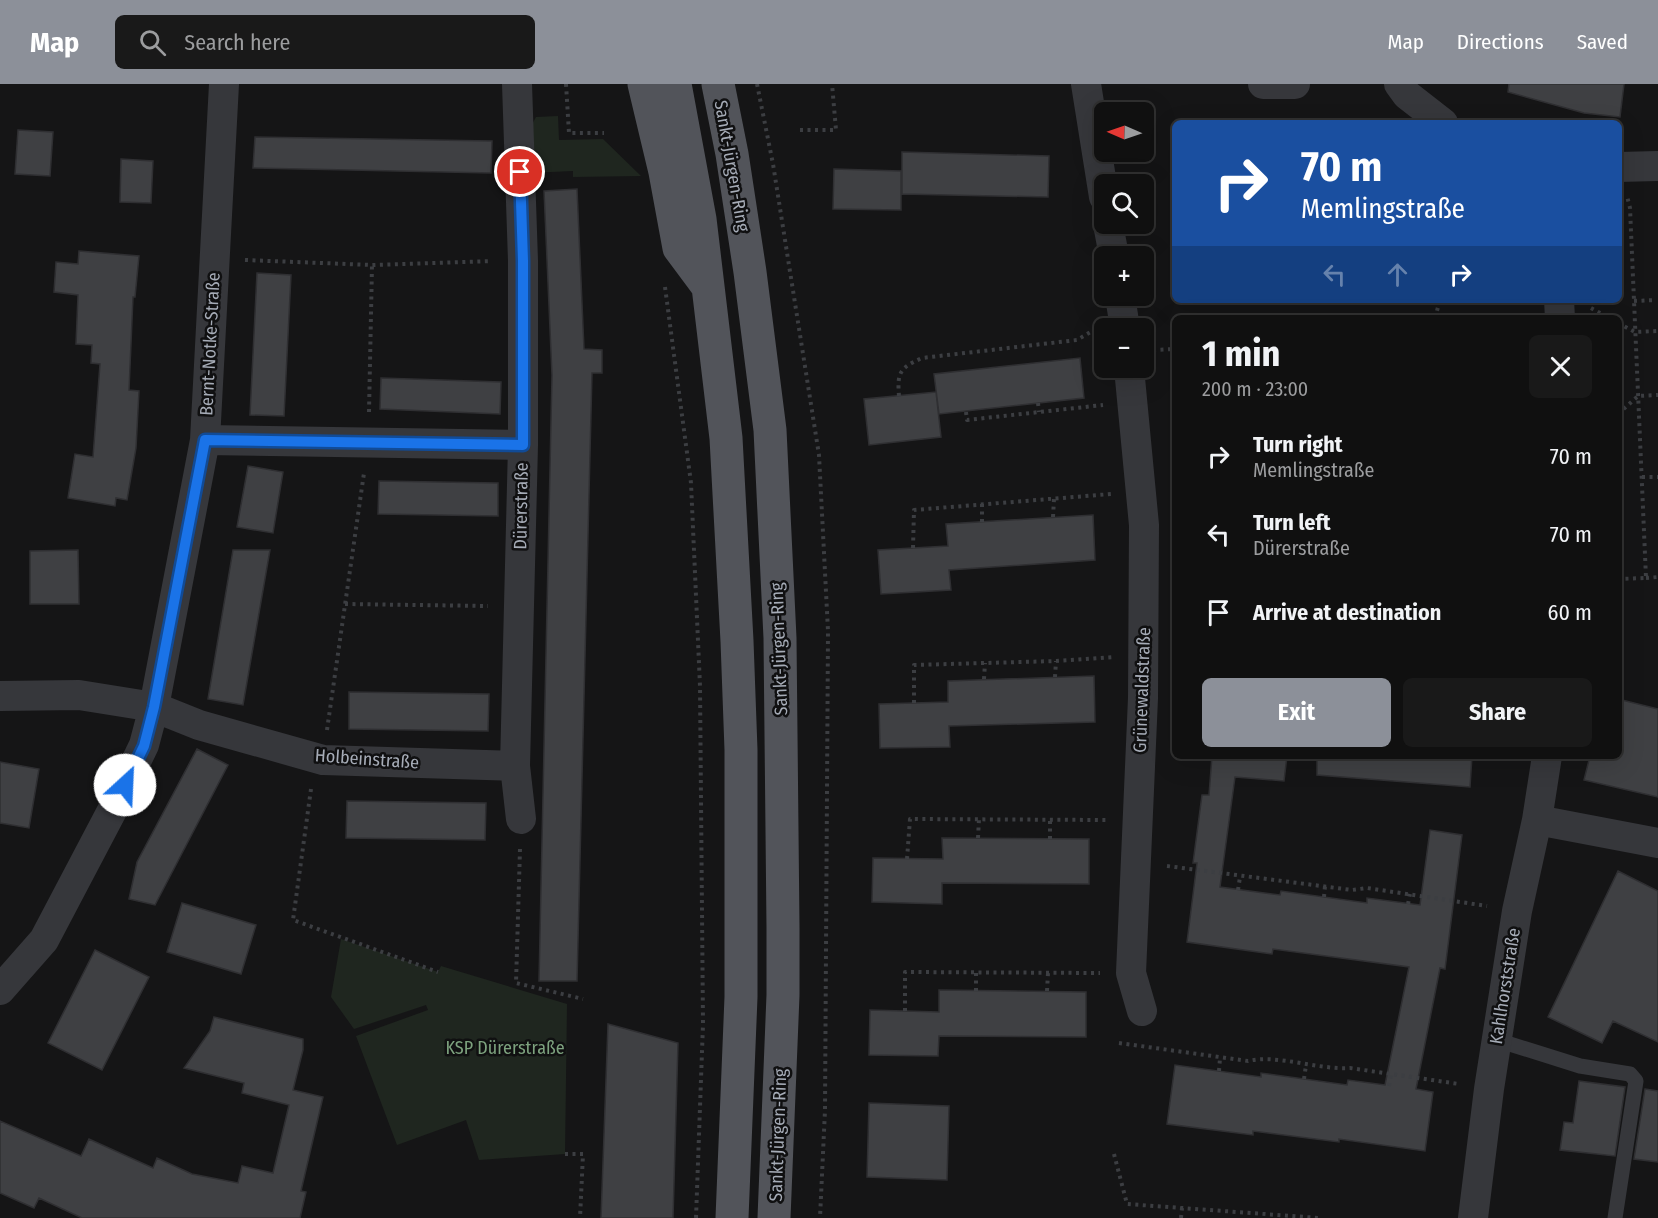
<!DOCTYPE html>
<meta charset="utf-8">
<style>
:root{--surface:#101010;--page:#191919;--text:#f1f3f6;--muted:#9c9d9f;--line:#303030;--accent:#8c9099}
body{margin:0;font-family:"Fira Sans Condensed",sans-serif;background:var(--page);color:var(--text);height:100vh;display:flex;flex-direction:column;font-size:22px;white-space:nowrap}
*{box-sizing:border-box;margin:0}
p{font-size:20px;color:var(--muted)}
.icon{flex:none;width:33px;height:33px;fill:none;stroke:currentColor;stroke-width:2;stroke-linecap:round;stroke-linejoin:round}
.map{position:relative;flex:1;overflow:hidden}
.side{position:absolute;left:1172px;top:231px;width:450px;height:444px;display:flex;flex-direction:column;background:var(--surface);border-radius:9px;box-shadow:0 6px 24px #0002,0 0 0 2px var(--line)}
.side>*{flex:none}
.banner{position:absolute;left:1172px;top:36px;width:450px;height:183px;border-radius:9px;box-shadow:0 6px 24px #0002,0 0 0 2px var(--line);background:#1a4fa0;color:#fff;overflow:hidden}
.needle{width:39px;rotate:272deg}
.buttons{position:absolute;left:1094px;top:18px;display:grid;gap:12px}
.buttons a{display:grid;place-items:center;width:60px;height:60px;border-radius:9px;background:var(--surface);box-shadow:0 6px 24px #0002,0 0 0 2px var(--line);font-size:30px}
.pin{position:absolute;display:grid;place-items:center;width:51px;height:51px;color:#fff;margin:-26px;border:3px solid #fff;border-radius:50%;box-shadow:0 2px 6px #0007}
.me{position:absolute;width:66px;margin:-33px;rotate:25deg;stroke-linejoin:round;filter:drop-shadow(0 0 4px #0008)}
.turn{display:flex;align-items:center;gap:21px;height:126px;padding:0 30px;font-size:27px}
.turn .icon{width:78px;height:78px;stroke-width:2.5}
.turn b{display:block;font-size:42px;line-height:51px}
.lanes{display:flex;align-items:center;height:57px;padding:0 30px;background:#0003;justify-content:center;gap:30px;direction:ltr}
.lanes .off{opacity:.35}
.round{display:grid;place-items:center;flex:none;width:63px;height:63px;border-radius:9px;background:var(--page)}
.head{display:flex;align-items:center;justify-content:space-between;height:102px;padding:0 30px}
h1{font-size:36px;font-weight:700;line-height:45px}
.action{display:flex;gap:12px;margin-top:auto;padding:12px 30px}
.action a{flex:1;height:69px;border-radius:9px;background:var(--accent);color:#fff;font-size:24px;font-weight:700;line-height:69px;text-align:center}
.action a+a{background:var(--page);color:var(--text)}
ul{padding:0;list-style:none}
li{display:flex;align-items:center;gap:18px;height:78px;padding:0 30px}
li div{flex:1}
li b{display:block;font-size:22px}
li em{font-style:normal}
header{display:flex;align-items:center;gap:36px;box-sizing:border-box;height:84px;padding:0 30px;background:var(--accent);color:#fff}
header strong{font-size:28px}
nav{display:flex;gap:33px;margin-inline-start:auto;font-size:21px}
.search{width:420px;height:54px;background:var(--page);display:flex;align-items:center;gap:15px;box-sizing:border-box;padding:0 21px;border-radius:9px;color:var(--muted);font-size:22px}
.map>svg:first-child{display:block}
.green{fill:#1f261f}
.building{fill:#3f4043;stroke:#2f2f32;stroke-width:1.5}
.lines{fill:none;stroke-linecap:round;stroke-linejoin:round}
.path{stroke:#3c3e42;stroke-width:4;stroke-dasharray:3 4.5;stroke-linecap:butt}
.lane{stroke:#36373b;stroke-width:15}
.street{stroke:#36373b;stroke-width:30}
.primary{stroke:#52545a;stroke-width:33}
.route-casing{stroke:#114b97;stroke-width:15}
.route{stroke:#1a73e8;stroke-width:10}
.labels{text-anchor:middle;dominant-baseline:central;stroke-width:5;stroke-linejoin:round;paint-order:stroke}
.street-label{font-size:18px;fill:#a6acb7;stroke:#101011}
.park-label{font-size:18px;fill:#7da27e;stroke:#101011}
</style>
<header>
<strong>Map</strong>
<div class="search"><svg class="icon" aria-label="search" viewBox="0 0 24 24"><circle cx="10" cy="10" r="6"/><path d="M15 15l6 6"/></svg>Search here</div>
<nav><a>Map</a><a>Directions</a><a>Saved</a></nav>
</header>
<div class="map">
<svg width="1658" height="1134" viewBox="0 0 1658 1134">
<rect width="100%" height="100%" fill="#151516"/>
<!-- green -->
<path class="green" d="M 558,32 L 559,56 L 603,55 L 641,92 L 573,93 L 573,87 L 529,89 L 527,50 L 536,33 Z
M 341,855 L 438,888 L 441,882 L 567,920 L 565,1070 L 479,1076 L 466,1036 L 397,1061 L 356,952 L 428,926 L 426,921 L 354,945 L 331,913 Z"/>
<!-- building -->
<path class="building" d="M 1509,0 L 1624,0 L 1620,33 L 1584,29 L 1508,8 Z
M 18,46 L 53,48 L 50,92 L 15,90 Z
M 255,53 L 492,57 L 491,89 L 253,84 Z
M 902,68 L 1049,72 L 1048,113 L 902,110 Z
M 121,75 L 153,77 L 151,119 L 120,118 Z
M 834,85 L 901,87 L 901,126 L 833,125 Z
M 577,105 L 584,265 L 602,266 L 602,289 L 592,289 L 577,897 L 539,897 L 552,291 L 544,107 Z
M 79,167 L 139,172 L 135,213 L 133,213 L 129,306 L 139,307 L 136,364 L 127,416 L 116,414 L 115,422 L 68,414 L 75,370 L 93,373 L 100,280 L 91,279 L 92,261 L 76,260 L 78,211 L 54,208 L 56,178 L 78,180 Z
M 257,189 L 291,191 L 284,332 L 250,331 Z
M 1080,274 L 1084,314 L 939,330 L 934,290 Z
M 381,294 L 501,298 L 500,330 L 380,325 Z
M 936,308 L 941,353 L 869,361 L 864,315 Z
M 248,382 L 283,388 L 273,449 L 237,443 Z
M 379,397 L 498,399 L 498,432 L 378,430 Z
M 1093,431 L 1095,476 L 949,486 L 951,506 L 881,510 L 878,466 L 948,462 L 946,440 Z
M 78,466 L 79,520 L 30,520 L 30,467 Z
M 233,466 L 270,466 L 243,621 L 208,615 Z
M 1094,592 L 1095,638 L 949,642 L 950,663 L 880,664 L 879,620 L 948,618 L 948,597 Z
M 349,608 L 489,610 L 488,647 L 349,645 Z
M 1618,615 L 1658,625 L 1658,713 L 1584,696 L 1590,672 L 1618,672 Z
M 197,665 L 228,681 L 155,821 L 129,815 L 137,778 Z
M 1212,672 L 1287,672 L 1284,697 L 1235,693 L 1220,803 L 1280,811 L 1281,807 L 1367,819 L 1367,814 L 1420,821 L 1430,746 L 1462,751 L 1445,885 L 1440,884 L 1416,1005 L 1433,1008 L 1425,1067 L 1339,1055 L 1339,1058 L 1253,1047 L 1253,1051 L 1167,1040 L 1175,981 L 1261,993 L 1261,989 L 1347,1001 L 1348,996 L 1385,1001 L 1409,883 L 1273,865 L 1272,870 L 1187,858 L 1197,779 L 1193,779 L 1202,711 L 1209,711 Z
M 1317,672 L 1472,672 L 1470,703 L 1317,691 Z
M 0,678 L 39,685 L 29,744 L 0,739 Z
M 347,717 L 486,719 L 485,756 L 346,754 Z
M 942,754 L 1089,755 L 1089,800 L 942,799 L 942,820 L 872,818 L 873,774 L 943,775 Z
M 1618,787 L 1658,807 L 1658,958 L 1613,937 L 1602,959 L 1548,933 Z
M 182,819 L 256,841 L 241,890 L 167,868 Z
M 95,866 L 149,893 L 102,986 L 48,959 Z
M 939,906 L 1086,908 L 1086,953 L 939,952 L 938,972 L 869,971 L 870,926 L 939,928 Z
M 214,933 L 303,955 L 303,966 L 293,1006 L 323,1013 L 301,1107 L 306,1108 L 300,1134 L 82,1134 L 39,1114 L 34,1124 L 0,1109 L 0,1037 L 81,1072 L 89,1055 L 153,1084 L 157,1074 L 192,1090 L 238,1099 L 242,1082 L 273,1089 L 289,1021 L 242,1009 L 244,999 L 184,984 L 210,947 Z
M 608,940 L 678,959 L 673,1134 L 601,1134 Z
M 1579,997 L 1625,1003 L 1615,1072 L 1560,1066 L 1564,1038 L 1573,1039 Z
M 1645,1005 L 1658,1007 L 1658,1078 L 1634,1075 Z
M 869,1019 L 949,1022 L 947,1096 L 867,1093 Z"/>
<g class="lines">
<!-- path -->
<path class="path" d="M 566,0 L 569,49 L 604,49
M 757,0 L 773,80 L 819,371 L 828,547 L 825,1026 L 820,1134
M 800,46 L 836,46 L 832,0
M 245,176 L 372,181 L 492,177
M 665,203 L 691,399 L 700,602 L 703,940 L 696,1134
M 1634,217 L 1656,216
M 1591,224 L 1609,234
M 1435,234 L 1440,216
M 1618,239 L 1635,248 L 1657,247
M 1153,266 L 1174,265
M 899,312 C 897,288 900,284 922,274 L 1077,256 L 1094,246
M 1038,319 L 1039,328
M 369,328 L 372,181
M 966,328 L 967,336 L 1103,321
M 1618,330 L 1638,312 L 1658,311
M 1642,393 L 1658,393
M 982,420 L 982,438
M 1053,433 L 1054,415
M 913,464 L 914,426 L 1111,410
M 1646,494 L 1658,493
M 1618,495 L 1646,494 L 1630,124 L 1627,112
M 345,520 L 488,522
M 1055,593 L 1056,577
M 984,595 L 985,579
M 914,619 L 914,581 L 1056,577 L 1114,573
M 327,646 L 364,389
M 311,705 L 293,836 L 438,888
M 978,754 L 979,735
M 1050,755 L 1050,735
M 520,765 L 516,899 L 583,915
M 907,775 L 910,735 L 1106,736
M 1167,782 L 1352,806 L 1367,804 L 1487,822
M 1238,806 L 1240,793
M 1324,813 L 1325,802
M 1408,820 L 1410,810
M 976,907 L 976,887
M 1047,907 L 1048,889
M 905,927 L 905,888 L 1100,889
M 1119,959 L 1248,977 C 1278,970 1317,986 1350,984 L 1459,1000
M 1219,987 L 1220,974
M 1304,995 L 1306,981
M 1389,1002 L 1391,990
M 565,1070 L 583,1070 L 580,1134
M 1114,1070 L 1127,1120 L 1319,1134
M 1181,1134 L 1182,1124"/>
<!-- lane -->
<path class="lane" d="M 1497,956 L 1580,982 L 1630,990 L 1636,997 L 1615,1134"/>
<!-- street -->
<path class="street" d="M 517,0 L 523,177 L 523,361 L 515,682 L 521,735
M 1086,0 L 1104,113
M 1263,0 L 1295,0
M 1399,0 L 1407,11 L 1443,39
M 1618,83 L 1658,82
M 1108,140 L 1114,172
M 1120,212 L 1125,244
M 1559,216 L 1560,234
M 1129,284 L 1144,441 L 1143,614 L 1131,889 L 1142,927
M 205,356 L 523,361
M 0,612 L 79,611 L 154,623 L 199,641 L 323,676 L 515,682
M 1537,736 L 1658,759
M 0,906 L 44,856 L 115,721 L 144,661 L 154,623 L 205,356 L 224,0
M 1473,1134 L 1489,1005 L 1517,827 L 1537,736 L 1547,672"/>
<!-- primary -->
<path class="primary" d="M 644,0 L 665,88 L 679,164 L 708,203
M 675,0 L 700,135 L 726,354 L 737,557 L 741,666 L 741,913 L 732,1134
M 718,0 L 732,70 L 750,188 L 770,346 L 780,554 L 783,843 L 783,911 L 774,1134"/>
</g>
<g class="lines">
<defs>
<path id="route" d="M 125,701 L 144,662 L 154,623 L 205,356 L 523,361 L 523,177 L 520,88"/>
</defs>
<!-- route casing -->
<use href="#route" class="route-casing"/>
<!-- route -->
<use href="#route" class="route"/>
</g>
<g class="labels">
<!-- street labels -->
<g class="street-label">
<text transform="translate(732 82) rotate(80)">Sankt-Jürgen-Ring</text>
<text transform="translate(210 260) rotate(-87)">Bernt-Notke-Straße</text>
<text transform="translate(521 422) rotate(-89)">Dürerstraße</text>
<text transform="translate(779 565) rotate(-92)">Sankt-Jürgen-Ring</text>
<text transform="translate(1142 606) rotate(-88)">Grünewaldstraße</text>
<text transform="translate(367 675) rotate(4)">Holbeinstraße</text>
<text transform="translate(1505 902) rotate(-81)">Kahlhorststraße</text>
<text transform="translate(778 1051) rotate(-88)">Sankt-Jürgen-Ring</text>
</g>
<!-- park labels -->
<g class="park-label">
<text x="505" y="964">KSP Dürerstraße</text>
</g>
</g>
</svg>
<div class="buttons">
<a><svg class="needle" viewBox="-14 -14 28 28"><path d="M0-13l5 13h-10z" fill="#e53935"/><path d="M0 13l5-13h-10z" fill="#9c9d9f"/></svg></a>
<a><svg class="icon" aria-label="search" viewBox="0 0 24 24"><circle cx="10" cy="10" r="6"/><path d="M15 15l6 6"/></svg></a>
<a>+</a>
<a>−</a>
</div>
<div class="pin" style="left:520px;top:88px;background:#d93025"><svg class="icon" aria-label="arrive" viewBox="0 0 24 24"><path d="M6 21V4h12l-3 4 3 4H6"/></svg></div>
<svg class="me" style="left:125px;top:701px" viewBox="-20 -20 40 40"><circle r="19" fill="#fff"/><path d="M0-13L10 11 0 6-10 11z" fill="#1a73e8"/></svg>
<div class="banner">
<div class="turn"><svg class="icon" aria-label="right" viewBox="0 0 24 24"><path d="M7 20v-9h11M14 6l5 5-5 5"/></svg><div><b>70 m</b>Memlingstraße</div></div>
<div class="lanes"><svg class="icon off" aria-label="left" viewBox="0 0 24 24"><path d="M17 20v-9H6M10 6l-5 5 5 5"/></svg><svg class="icon off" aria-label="ahead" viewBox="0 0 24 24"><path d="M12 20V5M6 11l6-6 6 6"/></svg><svg class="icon" aria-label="right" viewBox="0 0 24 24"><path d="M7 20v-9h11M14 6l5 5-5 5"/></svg></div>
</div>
<section class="side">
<div class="head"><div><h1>1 min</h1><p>200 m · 23:00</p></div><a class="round"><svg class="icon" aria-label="close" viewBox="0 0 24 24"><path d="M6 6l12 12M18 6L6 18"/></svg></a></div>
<ul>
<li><svg class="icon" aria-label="right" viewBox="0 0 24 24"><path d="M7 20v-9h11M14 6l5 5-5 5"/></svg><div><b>Turn right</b><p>Memlingstraße</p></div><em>70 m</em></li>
<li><svg class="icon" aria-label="left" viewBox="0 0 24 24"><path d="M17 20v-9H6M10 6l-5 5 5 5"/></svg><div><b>Turn left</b><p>Dürerstraße</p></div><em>70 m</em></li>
<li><svg class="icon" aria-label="arrive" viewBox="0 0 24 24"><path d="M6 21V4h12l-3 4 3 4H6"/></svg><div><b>Arrive at destination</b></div><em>60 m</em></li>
</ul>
<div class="action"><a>Exit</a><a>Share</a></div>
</section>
</div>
